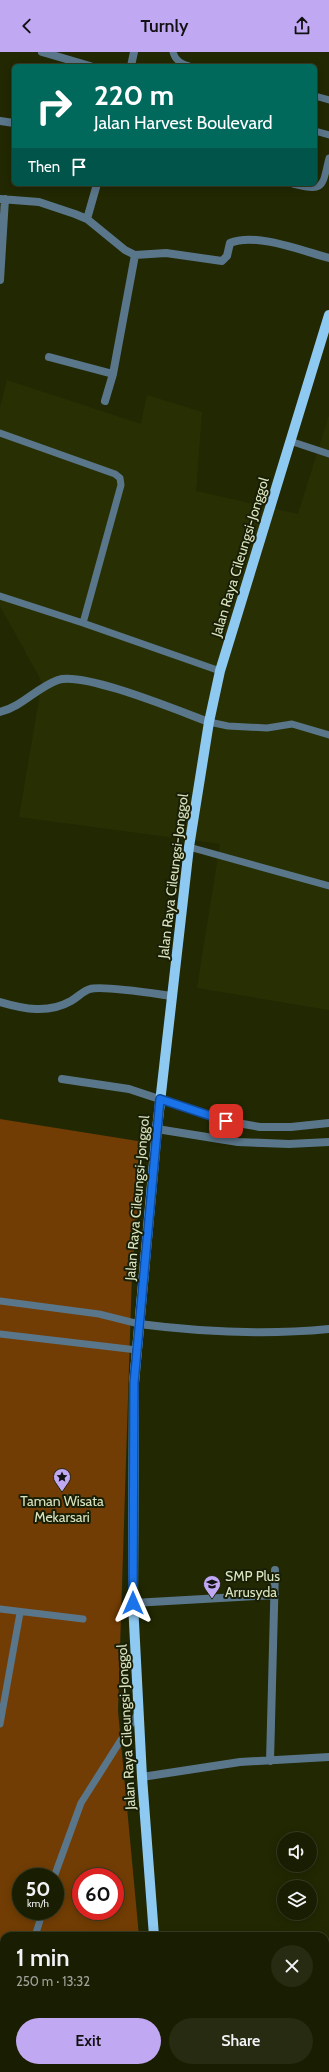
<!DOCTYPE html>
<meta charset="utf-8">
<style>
:root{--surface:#191e02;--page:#262b11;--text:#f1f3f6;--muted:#9fa299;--line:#373c24;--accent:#c1a8f3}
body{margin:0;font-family:Cabin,sans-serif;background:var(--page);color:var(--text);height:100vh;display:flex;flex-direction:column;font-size:15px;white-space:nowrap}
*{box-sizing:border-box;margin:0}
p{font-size:13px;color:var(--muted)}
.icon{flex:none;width:22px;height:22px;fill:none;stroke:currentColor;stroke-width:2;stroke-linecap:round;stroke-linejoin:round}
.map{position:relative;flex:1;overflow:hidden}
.details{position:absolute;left:0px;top:1880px;width:329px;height:140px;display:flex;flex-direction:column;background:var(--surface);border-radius:12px 12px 0 0;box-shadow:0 2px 10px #0003,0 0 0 1px var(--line)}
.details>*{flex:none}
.hud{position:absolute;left:12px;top:12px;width:305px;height:122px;border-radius:6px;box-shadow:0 2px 10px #0003,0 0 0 1px var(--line);background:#00695c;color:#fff;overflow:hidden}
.controls{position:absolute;left:277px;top:1780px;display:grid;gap:8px}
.controls a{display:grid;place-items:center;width:40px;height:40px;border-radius:50%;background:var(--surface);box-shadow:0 2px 10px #0003,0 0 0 1px var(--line);font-size:20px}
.speed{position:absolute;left:12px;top:1816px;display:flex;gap:8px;font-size:20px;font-weight:700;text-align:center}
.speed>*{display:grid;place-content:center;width:52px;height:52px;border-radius:50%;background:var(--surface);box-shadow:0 2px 10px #0003,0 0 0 1px var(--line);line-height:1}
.speed small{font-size:10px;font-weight:400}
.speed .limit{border:6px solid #d22;background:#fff;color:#111}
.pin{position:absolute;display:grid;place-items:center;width:34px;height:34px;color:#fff;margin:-17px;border-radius:8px;box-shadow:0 2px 6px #0006}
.me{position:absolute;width:44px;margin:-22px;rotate:0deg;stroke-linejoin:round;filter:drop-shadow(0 0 3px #0008)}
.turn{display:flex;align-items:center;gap:14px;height:84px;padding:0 16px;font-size:18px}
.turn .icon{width:52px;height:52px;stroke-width:2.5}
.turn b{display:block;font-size:28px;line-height:34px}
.then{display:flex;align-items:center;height:38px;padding:0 16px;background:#0003;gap:8px;font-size:15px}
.round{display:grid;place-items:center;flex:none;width:42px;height:42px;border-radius:21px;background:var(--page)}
.headline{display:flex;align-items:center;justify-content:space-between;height:68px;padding:0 16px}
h1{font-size:24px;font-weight:600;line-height:30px}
.primary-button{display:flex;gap:8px;margin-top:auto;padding:8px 16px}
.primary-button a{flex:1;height:46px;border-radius:24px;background:var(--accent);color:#111;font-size:16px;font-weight:600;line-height:46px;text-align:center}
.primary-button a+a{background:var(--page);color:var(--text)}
header{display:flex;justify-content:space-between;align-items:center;height:52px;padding:0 16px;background:var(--accent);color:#111;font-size:18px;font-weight:600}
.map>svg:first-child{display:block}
.built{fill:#283003}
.green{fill:#713d04;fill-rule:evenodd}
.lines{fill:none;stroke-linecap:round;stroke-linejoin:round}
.service{stroke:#5a768a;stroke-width:7}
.minor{stroke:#5a768a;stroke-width:8}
.primary{stroke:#8ec9f2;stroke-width:10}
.route-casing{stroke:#114b97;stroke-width:10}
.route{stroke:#1a73e8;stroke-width:7}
.labels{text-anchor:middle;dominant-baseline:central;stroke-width:4;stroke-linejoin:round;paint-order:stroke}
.street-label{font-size:14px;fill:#d9e3be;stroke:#191e07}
.poi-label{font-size:14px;fill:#d9e3be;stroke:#191e07}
</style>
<header><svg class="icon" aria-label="back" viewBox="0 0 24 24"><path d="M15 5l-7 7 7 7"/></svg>Turnly<svg class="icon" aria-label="share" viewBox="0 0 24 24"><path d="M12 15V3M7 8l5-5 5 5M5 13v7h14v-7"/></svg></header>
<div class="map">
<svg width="329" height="2020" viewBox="0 0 329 2020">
<rect width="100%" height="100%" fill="#212802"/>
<!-- built -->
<path class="built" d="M 7,328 L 141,372 L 147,343 L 202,360 L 196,439 L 298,462 L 329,363 L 329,958 L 197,936 L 220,792 L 19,765 L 42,630 L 0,554 L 0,356 Z"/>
<!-- green -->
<path class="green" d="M 0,1067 L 144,1090 L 132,1221 L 118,1659 L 139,1884 L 4,1884 L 4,2016 L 152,2016 L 152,2020 L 0,2020 ZM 21,1825 L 55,1825 L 55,1859 L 21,1859 ZM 81,1825 L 115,1825 L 115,1859 L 81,1859 Z"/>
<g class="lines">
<!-- service -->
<path class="service" d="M 173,0 C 175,8 181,12 189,14
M 315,44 L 329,48
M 315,79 L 329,83
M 293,132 C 325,140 322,135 329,106
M 0,381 L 115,422 L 120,426 L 121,433 L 83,571 L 220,619
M 290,389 L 329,402
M 0,544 L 83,571
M 209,670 L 228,674 L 267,676 L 292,672 L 329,683
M 189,795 L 329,834
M 0,1249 L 99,1262 L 139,1272
M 0,1282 L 137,1298
M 0,1557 L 83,1567
M 0,1672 L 20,1561
M 54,1825 L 81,1751 L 138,1661
M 35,1884 L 43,1859
M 0,1937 L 4,1928
M 0,2006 L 4,2008
M 14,2016 L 18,2020"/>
<!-- minor -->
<path class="minor" d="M 42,0 L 90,14
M 131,14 L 134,0
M 0,69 L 14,71
M 0,147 L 39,150 L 75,162 L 87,167 L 125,198 L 135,203 L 166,201 L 222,209 L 227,204 L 230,191 C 255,180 303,199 329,206
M 87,167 L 97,132
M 0,228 L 5,147
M 49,305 L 113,322
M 105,349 L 113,322 L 135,203
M 0,660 C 23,654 36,636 58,628 C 83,619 179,659 209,670
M 0,950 C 24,957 48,962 71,949 C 78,945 83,939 90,937 C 102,933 157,942 172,944
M 62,1027 L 129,1037 L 226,1069 L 260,1075 L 291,1075 L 329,1071
M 157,1077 L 238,1090 L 289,1092 L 329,1090
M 139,1272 C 201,1280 266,1283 329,1277
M 133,1551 L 275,1543
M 270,1709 L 275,1518
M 142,1725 L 240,1710 L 329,1705
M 325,2007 L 329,2013"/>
<!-- primary -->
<path class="primary" d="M 154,1884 L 142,1725 L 133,1551 L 134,1331 L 157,1077 L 189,795 L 209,670 L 220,619 L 329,263
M 165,2016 L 165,2020"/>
</g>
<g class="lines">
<defs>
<path id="route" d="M 133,1551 L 134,1331 L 160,1047 L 226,1069"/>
</defs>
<!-- route casing -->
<use href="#route" class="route-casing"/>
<!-- route -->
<use href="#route" class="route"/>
</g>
<!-- icons -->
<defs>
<symbol id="sight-pin" viewBox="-11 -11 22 30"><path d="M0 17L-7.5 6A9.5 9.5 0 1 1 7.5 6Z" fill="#c1a8f3" stroke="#191e07"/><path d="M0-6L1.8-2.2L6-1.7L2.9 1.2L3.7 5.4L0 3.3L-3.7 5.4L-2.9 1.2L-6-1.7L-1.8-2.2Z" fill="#111"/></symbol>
<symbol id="school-pin" viewBox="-11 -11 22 30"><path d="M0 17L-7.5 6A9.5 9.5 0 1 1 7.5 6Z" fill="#c1a8f3" stroke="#191e07"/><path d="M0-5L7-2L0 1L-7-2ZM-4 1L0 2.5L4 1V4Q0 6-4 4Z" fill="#111"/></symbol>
</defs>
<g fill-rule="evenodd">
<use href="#sight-pin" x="52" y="1415" width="20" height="27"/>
<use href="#school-pin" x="202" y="1522" width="20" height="27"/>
</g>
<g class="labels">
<!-- street labels -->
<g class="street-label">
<text transform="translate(240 505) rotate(-73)">Jalan Raya Cileungsi-Jonggol</text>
<text transform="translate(173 824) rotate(-83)">Jalan Raya Cileungsi-Jonggol</text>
<text transform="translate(137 1146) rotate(-85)">Jalan Raya Cileungsi-Jonggol</text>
<text transform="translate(126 1675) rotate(-93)">Jalan Raya Cileungsi-Jonggol</text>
</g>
<!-- poi labels -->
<g class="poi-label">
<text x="62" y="1449">Taman Wisata<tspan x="62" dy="16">Mekarsari</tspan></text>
<text x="225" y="1524" text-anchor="start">SMP Plus<tspan x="225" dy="16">Arrusyda</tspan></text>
</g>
</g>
</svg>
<div class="controls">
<a><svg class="icon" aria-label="sound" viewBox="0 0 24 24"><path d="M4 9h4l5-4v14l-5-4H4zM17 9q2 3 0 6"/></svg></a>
<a><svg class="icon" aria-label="layers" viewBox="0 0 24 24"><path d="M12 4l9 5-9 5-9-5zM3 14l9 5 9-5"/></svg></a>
</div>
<div class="speed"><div>50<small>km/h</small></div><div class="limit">60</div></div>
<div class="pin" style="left:226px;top:1069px;background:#d93025"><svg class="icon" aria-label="arrive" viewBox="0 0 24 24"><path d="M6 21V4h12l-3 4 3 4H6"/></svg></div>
<svg class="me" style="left:133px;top:1551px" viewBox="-20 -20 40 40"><path d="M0-17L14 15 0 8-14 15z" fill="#1a73e8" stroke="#fff" stroke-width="4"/></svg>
<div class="hud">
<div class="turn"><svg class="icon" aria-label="right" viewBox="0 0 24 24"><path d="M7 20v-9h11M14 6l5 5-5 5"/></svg><div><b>220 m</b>Jalan Harvest Boulevard</div></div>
<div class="then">Then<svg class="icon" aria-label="arrive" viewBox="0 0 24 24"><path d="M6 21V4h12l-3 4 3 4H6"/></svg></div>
</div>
<section class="details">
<div class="headline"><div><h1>1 min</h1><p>250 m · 13:32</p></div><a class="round"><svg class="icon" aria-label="close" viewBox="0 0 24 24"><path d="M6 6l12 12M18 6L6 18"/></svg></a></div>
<div class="primary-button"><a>Exit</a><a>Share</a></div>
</section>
</div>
